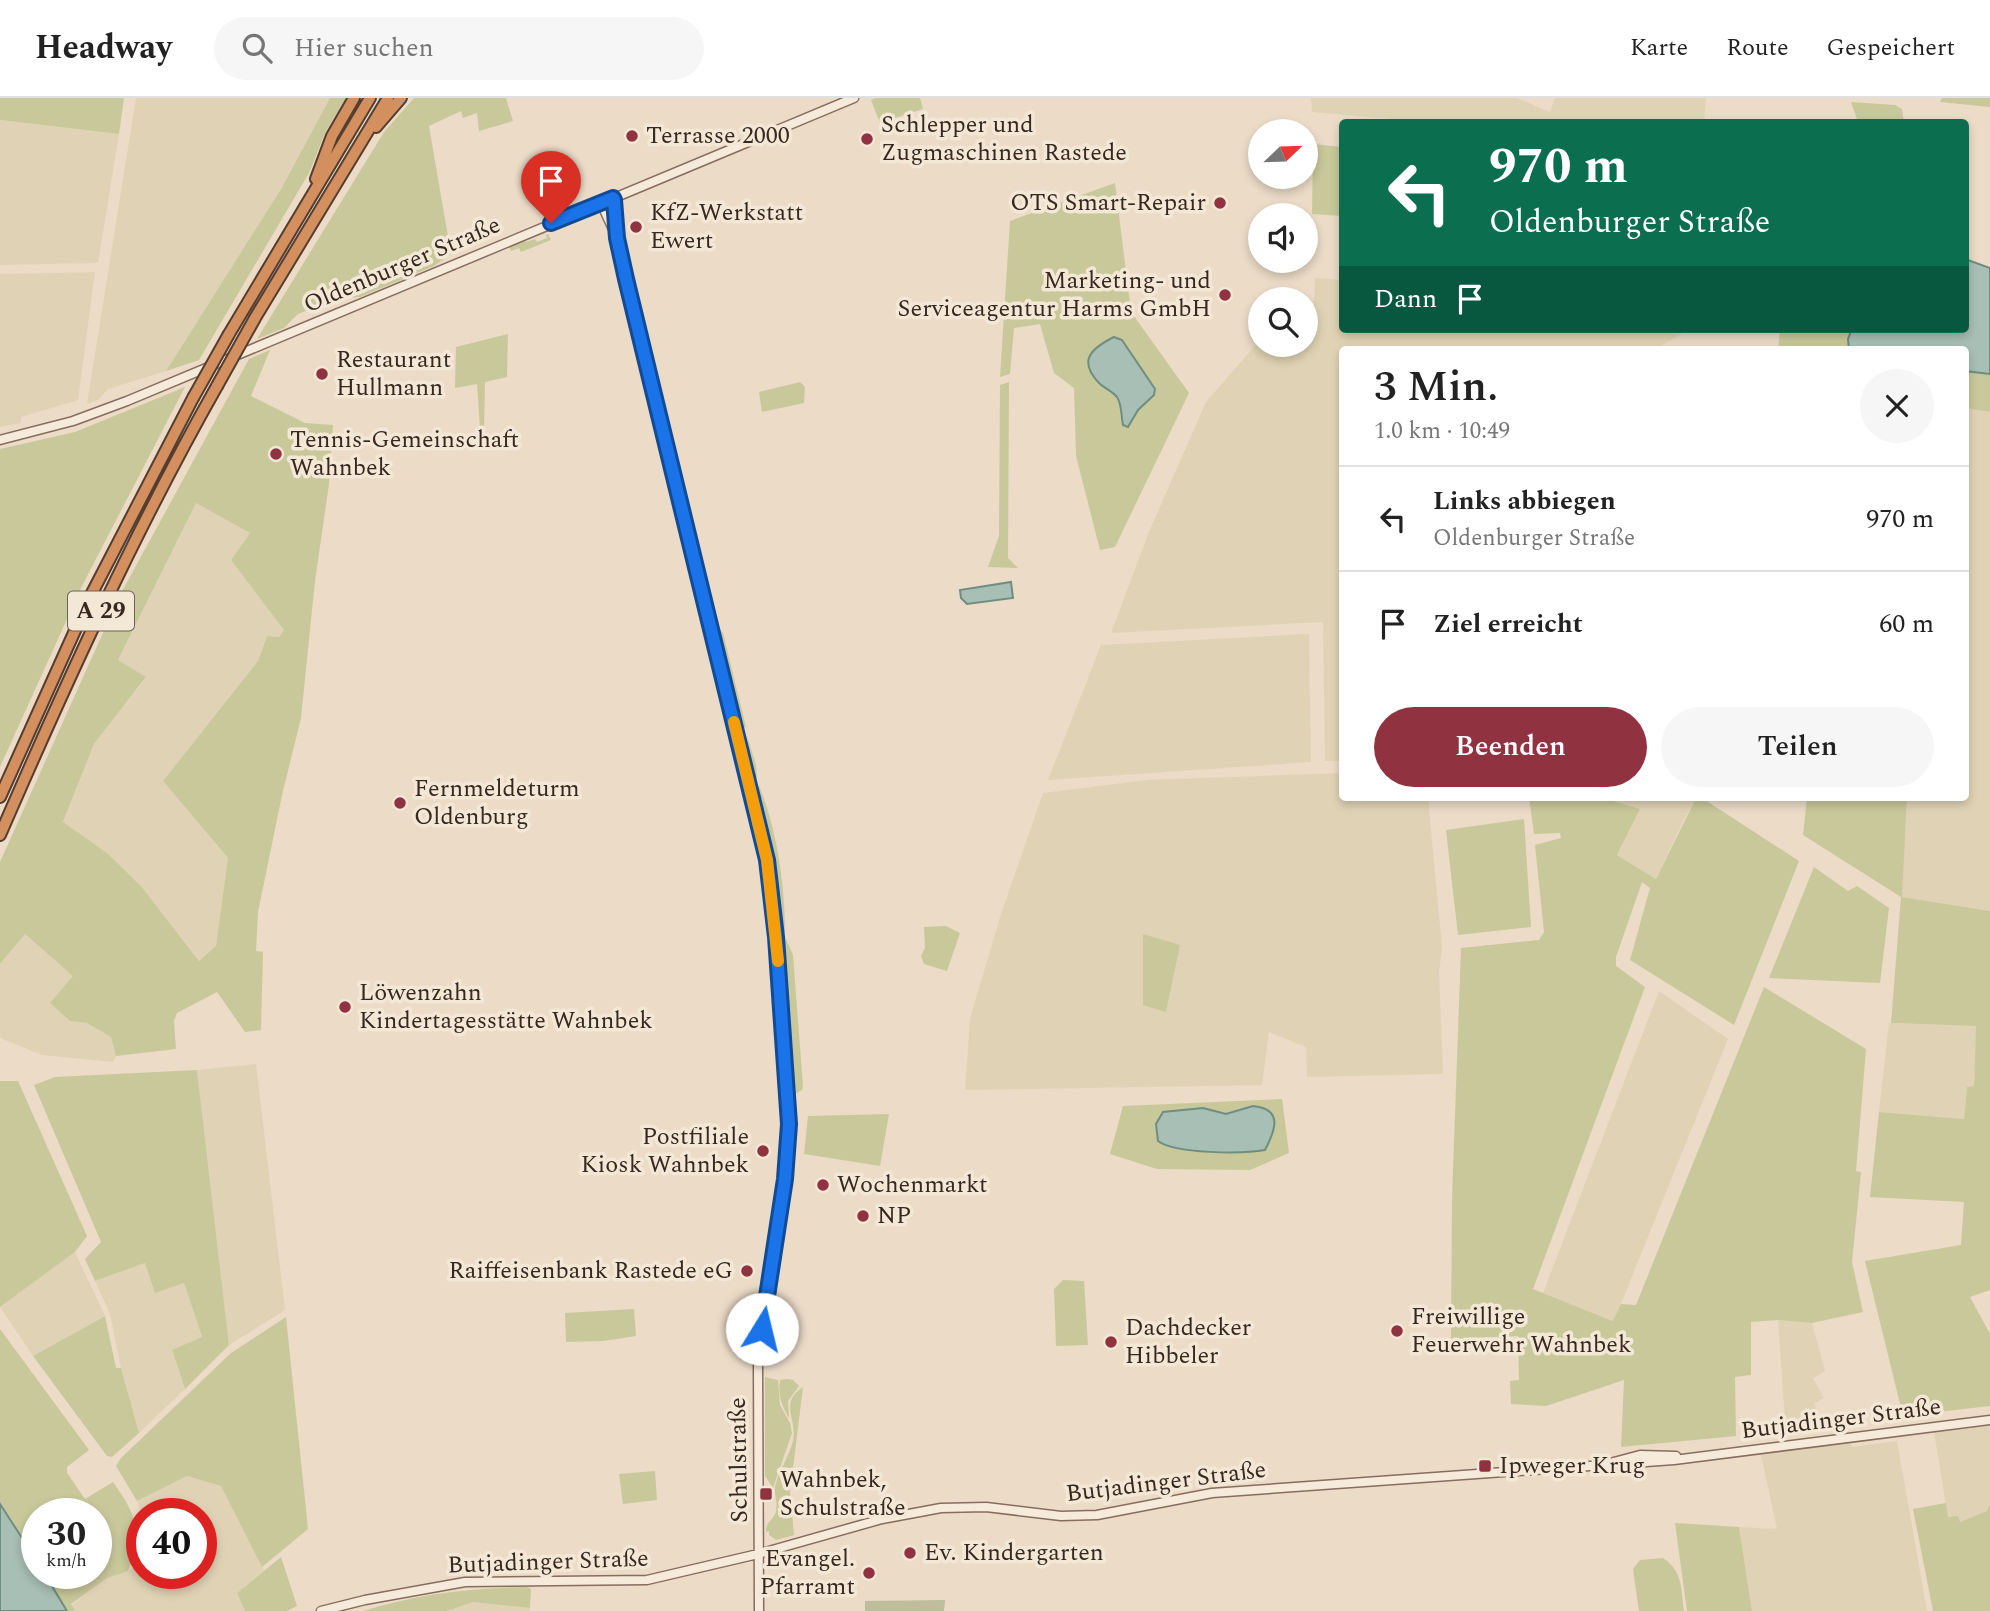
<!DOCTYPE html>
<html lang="de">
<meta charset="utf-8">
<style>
:root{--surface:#fff;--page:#f6f6f6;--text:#222;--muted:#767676;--line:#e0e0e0;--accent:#903240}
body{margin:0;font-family:Spectral,serif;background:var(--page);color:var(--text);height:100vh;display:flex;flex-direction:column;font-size:26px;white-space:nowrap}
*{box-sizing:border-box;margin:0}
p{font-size:23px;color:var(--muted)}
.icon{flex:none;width:38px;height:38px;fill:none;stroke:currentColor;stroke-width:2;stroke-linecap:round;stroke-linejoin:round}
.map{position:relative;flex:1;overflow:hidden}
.details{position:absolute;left:1339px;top:248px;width:630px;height:455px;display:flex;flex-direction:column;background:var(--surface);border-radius:7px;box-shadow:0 4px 10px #0003}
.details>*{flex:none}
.hud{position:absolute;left:1339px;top:21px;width:630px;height:214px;border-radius:7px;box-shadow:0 4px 10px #0003;background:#0b6e4f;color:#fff;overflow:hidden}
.needle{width:46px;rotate:67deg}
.fabs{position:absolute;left:1248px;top:21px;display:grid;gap:14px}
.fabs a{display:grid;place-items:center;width:70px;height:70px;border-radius:50%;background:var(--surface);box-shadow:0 4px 10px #0003;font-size:35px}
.speed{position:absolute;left:21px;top:1400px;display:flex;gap:14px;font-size:35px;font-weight:700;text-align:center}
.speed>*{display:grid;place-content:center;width:91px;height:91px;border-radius:50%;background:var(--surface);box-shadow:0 4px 10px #0003;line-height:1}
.speed small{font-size:18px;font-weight:400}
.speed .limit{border:10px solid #d22;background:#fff;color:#111}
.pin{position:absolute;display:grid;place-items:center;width:60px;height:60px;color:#fff;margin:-72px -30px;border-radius:50% 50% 50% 0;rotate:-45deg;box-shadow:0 0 7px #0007}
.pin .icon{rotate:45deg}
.me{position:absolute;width:77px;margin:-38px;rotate:9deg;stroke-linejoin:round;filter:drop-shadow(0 0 5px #0008)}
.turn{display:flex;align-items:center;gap:24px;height:147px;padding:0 35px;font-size:32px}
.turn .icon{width:91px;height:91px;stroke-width:2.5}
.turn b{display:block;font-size:49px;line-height:60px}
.then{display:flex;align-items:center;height:66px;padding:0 35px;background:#0003;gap:14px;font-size:26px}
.round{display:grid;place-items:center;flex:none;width:74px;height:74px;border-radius:37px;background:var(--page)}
.overview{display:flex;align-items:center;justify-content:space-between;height:119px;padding:0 35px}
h1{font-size:42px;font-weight:600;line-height:52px}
.primary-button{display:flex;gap:14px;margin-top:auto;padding:14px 35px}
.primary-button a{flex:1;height:80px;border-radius:42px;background:var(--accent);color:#fff;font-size:28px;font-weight:600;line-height:80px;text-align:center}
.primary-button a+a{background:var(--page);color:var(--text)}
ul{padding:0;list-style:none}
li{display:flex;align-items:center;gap:21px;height:105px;padding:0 35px;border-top:2px solid var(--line)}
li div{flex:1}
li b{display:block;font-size:26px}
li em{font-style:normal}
header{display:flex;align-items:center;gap:42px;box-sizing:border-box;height:98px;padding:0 35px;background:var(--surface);border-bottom:2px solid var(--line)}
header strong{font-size:33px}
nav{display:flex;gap:38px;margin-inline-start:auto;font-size:24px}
.search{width:490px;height:63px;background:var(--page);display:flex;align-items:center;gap:18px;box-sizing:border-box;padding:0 24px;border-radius:38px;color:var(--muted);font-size:26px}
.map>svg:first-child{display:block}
.farmland{fill:#e0d3b5}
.green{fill:#c9c89b;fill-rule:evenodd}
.cemetery{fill:#bebe9a}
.water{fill:#a8bfb5;stroke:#6f8d81;stroke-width:2}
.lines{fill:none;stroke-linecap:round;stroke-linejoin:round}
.minor-casing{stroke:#866d5e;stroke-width:11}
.highway-casing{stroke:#543d31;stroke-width:14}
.minor{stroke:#f6eada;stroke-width:8}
.highway{stroke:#d48f5f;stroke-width:10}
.highway-bridge-casing{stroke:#543d31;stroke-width:14;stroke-linecap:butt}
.highway-bridge{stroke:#d48f5f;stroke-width:10}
.route-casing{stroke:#114b97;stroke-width:18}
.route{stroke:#1a73e8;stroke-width:12}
.slow{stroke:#f59e0b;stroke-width:12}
.poi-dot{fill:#903240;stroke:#f3e7d6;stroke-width:2.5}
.labels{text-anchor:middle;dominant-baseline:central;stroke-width:7;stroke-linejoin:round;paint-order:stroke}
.shield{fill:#f3e7d6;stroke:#6f6157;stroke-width:2}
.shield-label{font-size:23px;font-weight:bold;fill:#372820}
.poi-label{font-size:24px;fill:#372820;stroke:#f3e7d6;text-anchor:start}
.street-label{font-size:24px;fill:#372820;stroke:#f3e7d6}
</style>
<header>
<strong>Headway</strong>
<div class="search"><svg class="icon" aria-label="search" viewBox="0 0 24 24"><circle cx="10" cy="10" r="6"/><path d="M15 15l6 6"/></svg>Hier suchen</div>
<nav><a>Karte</a><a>Route</a><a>Gespeichert</a></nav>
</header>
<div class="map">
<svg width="1990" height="1513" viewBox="0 0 1990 1513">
<rect width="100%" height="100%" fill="#ebdbc7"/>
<!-- farmland -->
<path class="farmland" d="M 136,0 L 330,0 L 281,91 L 166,273 L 108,291 L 98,302 L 87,306 Z
M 1311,0 L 1517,0 L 1550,14 L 1555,0 L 1706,0 L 1704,24 L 1394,24 L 1393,21 L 1312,14 Z
M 0,22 L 119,36 L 98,165 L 0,167 Z
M 95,174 L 78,302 L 21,319 L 21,325 L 0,329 L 0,176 Z
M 1315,180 L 1342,182 L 1342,231 L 1568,231 L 1571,235 L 1578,231 L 1682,231 L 1681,236 L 1659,249 L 1658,252 L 1342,252 L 1342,663 L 1325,663 L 1323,524 L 1111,535 L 1148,436 L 1206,304 L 1260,242 L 1260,247 L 1306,247 L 1306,231 L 1313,230 Z
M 1965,310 L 1990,314 L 1990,813 L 1901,799 L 1907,700 L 1965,700 Z
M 196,405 L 251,435 L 231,462 L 284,532 L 279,539 L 267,538 L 258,563 L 163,683 L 228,760 L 216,848 L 199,863 L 141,788 L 107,755 L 63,725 L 94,646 L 146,580 L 118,562 Z
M 1309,536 L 1311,664 L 1048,682 L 1101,547 Z
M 1342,675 L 1342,700 L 1428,700 L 1442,849 L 1439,875 L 1443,976 L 1307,979 L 1306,949 L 1269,934 L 1262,987 L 965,992 L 970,921 L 1000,819 L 1043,695 L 1147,682 Z
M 1603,700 L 1696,700 L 1683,723 L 1656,781 L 1617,757 L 1640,711 Z
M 25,836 L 74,878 L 51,906 L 70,922 L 87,925 L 111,939 L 116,958 L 113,964 L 42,957 L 0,940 L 0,866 Z
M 1659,893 L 1728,941 L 1614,1223 L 1543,1195 Z
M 1889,925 L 1976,928 L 1974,989 L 1967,989 L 1964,1021 L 1879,1014 Z
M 256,966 L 285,1212 L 229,1247 L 197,972 Z
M 75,1154 L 105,1218 L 33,1258 L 0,1209 Z
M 145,1165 L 184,1185 L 202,1240 L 172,1252 L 185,1291 L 139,1335 L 121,1270 L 110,1216 L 95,1183 Z
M 1778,1222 L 1812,1225 L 1825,1273 L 1813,1280 L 1824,1300 L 1815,1305 L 1818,1330 L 1786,1336 Z
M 1990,1327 L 1990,1406 L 1987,1413 L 1960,1424 L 1948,1419 L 1934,1334 Z
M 1897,1343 L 1927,1513 L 1752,1513 L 1739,1429 L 1777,1431 L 1761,1357 L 1851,1345 L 1852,1349 Z
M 187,1378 L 221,1388 L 264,1472 L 237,1495 L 245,1513 L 75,1513 L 72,1507 L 107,1480 L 142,1467 L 142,1475 L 201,1475 L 201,1416 L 142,1416 L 137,1403 Z
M 473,1504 L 530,1510 L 530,1513 L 447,1513 Z"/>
<!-- green -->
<path class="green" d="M 0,0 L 124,0 L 119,36 L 0,22 Z
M 330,0 L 346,0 L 326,33 L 309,75 L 199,262 L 166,273 L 281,91 Z
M 414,0 L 506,0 L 513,23 L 479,33 L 477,15 L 463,20 L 461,13 L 429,28 L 451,156 L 434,168 L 360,199 L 336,201 L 298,216 L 284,230 L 257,241 L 384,34 Z
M 875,0 L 920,0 L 923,11 L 880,25 L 871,2 Z
M 1942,0 L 1990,0 L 1990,9 L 1940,4 Z
M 1851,4 L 1895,7 L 1902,11 L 1904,24 L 1858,24 Z
M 1313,46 L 1342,49 L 1342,118 L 1312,116 Z
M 1115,85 L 1131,214 L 1189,295 L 1115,449 L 1100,452 L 1076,358 L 1074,290 L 1054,275 L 1040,226 L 1014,230 L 1010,276 L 1000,279 L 1010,123 Z
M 548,136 L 551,142 L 521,154 L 519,150 L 511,153 L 509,149 L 525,142 L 526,144 L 535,141 L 537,144 L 547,140 L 546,137 Z
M 1780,231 L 1852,231 L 1848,241 L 1849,252 L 1778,252 Z
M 508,236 L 507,279 L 485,284 L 484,330 L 480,330 L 477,286 L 455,290 L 456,249 Z
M 270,252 L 251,298 L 305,325 L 333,327 L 329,386 L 315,483 L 301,620 L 282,697 L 258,814 L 256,853 L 263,854 L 261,932 L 245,934 L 217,894 L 177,915 L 174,923 L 176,951 L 116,958 L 111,939 L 87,925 L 70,923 L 50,905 L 73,878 L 25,836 L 0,866 L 0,764 L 120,497 L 249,261 ZM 196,405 L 250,435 L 231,462 L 284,532 L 279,539 L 267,538 L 258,563 L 163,683 L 228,760 L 216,848 L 199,863 L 141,788 L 107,755 L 63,724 L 94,646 L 146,579 L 118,562 Z
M 1965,273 L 1990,276 L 1990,314 L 1965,310 Z
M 800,284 L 805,289 L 804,305 L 762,314 L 759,294 Z
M 1009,284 L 1008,460 L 1018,470 L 988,469 L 999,438 L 1000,287 Z
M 185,289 L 82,488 L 0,669 L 0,351 L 75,334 Z
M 713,523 L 723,535 L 746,629 L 742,630 L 734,610 Z
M 747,638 L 756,667 L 757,680 L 752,677 L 750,673 Z
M 759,688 C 777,730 785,789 785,834 L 781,833 L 778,827 L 771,761 L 755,695 Z
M 1529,700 L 1603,700 L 1640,711 L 1617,757 L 1656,781 L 1696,700 L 1702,700 L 1799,763 L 1734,927 L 1630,862 L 1650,790 L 1642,784 L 1616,859 L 1616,868 L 1645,889 L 1533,1191 L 1613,1223 L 1621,1206 L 1636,1207 L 1764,889 L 1866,951 L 1856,1073 L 1861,1074 L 1852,1164 L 1863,1214 L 1812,1225 L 1778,1222 L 1751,1224 L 1751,1277 L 1735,1279 L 1736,1338 L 1621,1349 L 1624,1282 L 1546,1308 L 1511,1306 L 1510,1283 L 1519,1282 L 1518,1238 L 1451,1241 L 1452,1100 L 1461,850 L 1539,842 L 1544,834 L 1535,747 L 1561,740 L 1560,735 L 1534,736 Z
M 1807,700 L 1907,700 L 1902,799 L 1990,813 L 1990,1192 L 1970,1199 L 1990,1236 L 1990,1308 L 1903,1318 L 1865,1163 L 1961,1147 L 1964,1104 L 1870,1099 L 1879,1014 L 1964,1021 L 1967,989 L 1974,988 L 1976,928 L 1891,925 L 1901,799 L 1803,737 Z
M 1524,721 L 1531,829 L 1458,837 L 1446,732 Z
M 1814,769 L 1848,793 L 1857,788 L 1889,810 L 1880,885 L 1769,880 Z
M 946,828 L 960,835 L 947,873 L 924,866 L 921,858 L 925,850 L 924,829 Z
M 1143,836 L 1180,847 L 1166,914 L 1143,907 Z
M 786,841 L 793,857 L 803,988 L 802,992 L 793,997 L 780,847 L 782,843 Z
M 197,972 L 229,1247 L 185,1291 L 172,1252 L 202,1239 L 184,1185 L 155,1195 L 145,1165 L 95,1183 L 85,1161 L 101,1144 L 34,987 L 55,979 Z
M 0,983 L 18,983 L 87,1138 L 75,1154 L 0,1209 Z
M 1282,1001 L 1289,1055 L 1250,1072 L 1157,1071 L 1110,1056 L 1123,1008 ZM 1253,1008 L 1181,1050 C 1152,1047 1155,1038 1163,1014 L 1203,1010 L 1226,1016 Z
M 889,1016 L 880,1068 L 804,1056 L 808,1018 Z
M 1063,1182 L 1084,1183 L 1088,1247 L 1056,1248 L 1054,1191 Z
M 634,1211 L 636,1238 L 603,1243 L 566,1244 L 565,1215 Z
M 105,1218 L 116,1270 L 121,1270 L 139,1335 L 112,1359 L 107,1358 L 33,1258 Z
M 286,1219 L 308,1431 L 262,1469 L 221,1388 L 187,1378 L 137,1403 L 116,1368 L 121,1360 L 231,1255 Z
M 0,1231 L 89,1352 L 67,1369 L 67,1375 L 85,1401 L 113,1384 C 137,1418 143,1433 128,1473 L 107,1480 L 70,1507 L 72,1507 L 75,1513 L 67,1513 L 44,1475 L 96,1475 L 96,1416 L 37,1416 L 37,1463 L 0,1406 Z
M 765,1279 L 778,1282 L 780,1307 L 790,1325 L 792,1335 L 773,1390 L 765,1378 Z
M 787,1281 L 793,1282 L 799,1288 L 788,1303 L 789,1320 C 781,1307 778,1296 780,1282 Z
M 803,1289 L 790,1394 L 794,1437 L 776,1442 L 769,1437 L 769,1433 L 766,1434 C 766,1424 771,1424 775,1416 C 779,1408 774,1397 775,1389 C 779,1372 789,1359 793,1343 C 798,1322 778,1305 803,1289 Z
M 655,1373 L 657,1402 L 623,1406 L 619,1376 Z
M 1946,1405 L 1948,1419 L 1958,1418 L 1960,1424 L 1987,1413 L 1990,1406 L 1990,1513 L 1933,1513 L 1913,1411 Z
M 1675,1425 L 1739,1429 L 1752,1513 L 1687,1513 Z
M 281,1459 L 297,1508 L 287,1513 L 245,1513 L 237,1495 Z
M 1663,1460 C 1683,1473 1681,1491 1684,1513 L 1639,1513 L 1633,1471 L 1640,1462 Z
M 527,1489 L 531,1491 L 530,1510 L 473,1504 L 447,1513 L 363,1513 C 417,1496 470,1490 527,1489 Z"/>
<!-- cemetery -->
<path class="cemetery" d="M 945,1502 L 944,1513 L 865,1513 L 865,1503 Z"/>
<!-- water -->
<path class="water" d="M 1965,161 L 1990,170 L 1990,276 L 1965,273 L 1965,252 L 1849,252 L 1848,241 L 1852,231 L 1965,231 Z
M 1114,239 L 1122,242 L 1155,291 L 1154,297 L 1138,312 L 1128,329 L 1123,327 C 1121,318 1122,306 1117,299 C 1112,293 1104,290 1099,285 C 1078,263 1090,251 1114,239 Z
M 1011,484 L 1013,500 L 967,506 L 961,500 L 960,492 Z
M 1253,1008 C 1283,1011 1276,1031 1265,1052 C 1243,1056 1175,1056 1158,1043 L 1156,1026 L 1163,1014 L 1203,1010 L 1226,1016 Z
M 0,1406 L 37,1463 L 37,1475 L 44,1475 L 67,1513 L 0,1513 Z"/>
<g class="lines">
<defs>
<path id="minor" d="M 613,100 L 617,140 L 626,181 L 761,734 L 771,789 L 790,1026 L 785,1081 L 758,1266 L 759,1513
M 601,105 L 617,140
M 0,342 L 73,323 L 127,303 L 854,0
M 1610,1365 L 1640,1357 L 1676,1358
M 321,1513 L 365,1502 L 465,1484 L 647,1482 L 758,1456 L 882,1421 L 941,1410 L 986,1409 L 1061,1418 L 1097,1417 L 1212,1395 L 1674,1362 L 1990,1322"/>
<path id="highway" d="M 376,29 L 401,0
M 316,81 L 332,38 L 354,0
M 255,220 L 388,0
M 229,236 L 370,0
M 0,699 L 91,497 L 193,300
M 0,737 C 66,585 135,433 217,288"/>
</defs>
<!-- minor casing -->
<use href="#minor" class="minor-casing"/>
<!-- highway casing -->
<use href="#highway" class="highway-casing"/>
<!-- minor -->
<use href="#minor" class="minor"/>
<!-- highway -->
<use href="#highway" class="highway"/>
<defs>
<path id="highway-bridge" d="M 217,288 L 255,220
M 193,300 L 229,236"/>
</defs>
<!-- highway-bridge casing -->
<use href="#highway-bridge" class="highway-bridge-casing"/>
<!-- highway-bridge -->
<use href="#highway-bridge" class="highway-bridge"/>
</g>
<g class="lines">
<defs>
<path id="route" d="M 551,125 L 613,100 L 614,102 L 617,140 L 626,181 L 767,762 L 776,839 L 789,1026 L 785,1081 L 762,1231"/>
</defs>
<!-- route casing -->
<use href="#route" class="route-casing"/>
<!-- route -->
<use href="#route" class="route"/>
<!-- slow -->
<path class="slow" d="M 734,624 L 767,762 L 778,863"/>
</g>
<!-- markers -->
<g class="poi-dot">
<circle cx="632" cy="38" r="7"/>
<circle cx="867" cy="41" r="7"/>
<circle cx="1220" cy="105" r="7"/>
<circle cx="636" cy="129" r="7"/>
<circle cx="1225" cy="197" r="7"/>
<circle cx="322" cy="276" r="7"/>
<circle cx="276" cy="356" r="7"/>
<circle cx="400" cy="705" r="7"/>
<circle cx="345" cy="909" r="7"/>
<circle cx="763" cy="1053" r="7"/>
<circle cx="823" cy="1087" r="7"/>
<circle cx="863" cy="1118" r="7"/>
<circle cx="747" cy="1173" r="7"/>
<circle cx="1397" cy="1233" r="7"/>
<circle cx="1111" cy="1244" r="7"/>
<rect x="1478" y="1361" width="14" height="14" rx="3.5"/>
<rect x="759" y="1389" width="14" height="14" rx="3.5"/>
<circle cx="910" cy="1455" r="7"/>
<circle cx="869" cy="1475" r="7"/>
</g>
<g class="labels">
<!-- shield labels -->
<rect class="shield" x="68" y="493.5" width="66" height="39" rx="5"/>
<g class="shield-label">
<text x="101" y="513">A 29</text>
</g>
<!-- poi labels -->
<g class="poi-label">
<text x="881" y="27">Schlepper und<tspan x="881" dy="28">Zugmaschinen Rastede</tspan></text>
<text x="646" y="38">Terrasse 2000</text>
<text x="1206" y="105" text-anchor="end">OTS Smart-Repair</text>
<text x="650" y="115">KfZ-Werkstatt<tspan x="650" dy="28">Ewert</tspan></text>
<text x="1211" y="183" text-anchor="end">Marketing- und<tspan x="1211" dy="28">Serviceagentur Harms GmbH</tspan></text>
<text x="336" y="262">Restaurant<tspan x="336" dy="28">Hullmann</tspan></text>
<text x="290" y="342">Tennis-Gemeinschaft<tspan x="290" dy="28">Wahnbek</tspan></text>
<text x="414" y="691">Fernmeldeturm<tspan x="414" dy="28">Oldenburg</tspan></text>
<text x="359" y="895">Löwenzahn<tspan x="359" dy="28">Kindertagesstätte Wahnbek</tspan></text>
<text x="749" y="1039" text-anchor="end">Postfiliale<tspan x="749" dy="28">Kiosk Wahnbek</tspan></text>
<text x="837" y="1087">Wochenmarkt</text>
<text x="877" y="1118">NP</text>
<text x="733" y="1173" text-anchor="end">Raiffeisenbank Rastede eG</text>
<text x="1411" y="1219">Freiwillige<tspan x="1411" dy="28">Feuerwehr Wahnbek</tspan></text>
<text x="1125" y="1230">Dachdecker<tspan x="1125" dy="28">Hibbeler</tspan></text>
<text x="1499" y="1368">Ipweger Krug</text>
<text x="780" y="1382">Wahnbek,<tspan x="780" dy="28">Schulstraße</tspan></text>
<text x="924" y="1455">Ev. Kindergarten</text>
<text x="855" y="1461" text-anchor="end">Evangel.<tspan x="855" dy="28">Pfarramt</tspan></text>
</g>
<!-- street labels -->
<g class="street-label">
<text transform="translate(402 167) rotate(-23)">Oldenburger Straße</text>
<text transform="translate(1841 1321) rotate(-7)">Butjadinger Straße</text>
<text transform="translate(739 1362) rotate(-91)">Schulstraße</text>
<text transform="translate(1166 1384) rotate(-7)">Butjadinger Straße</text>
<text transform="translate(548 1464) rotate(-2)">Butjadinger Straße</text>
</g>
</g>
</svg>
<div class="fabs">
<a><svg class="needle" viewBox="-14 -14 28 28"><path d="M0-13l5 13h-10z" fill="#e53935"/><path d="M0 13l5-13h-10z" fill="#767676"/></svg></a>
<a><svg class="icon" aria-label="sound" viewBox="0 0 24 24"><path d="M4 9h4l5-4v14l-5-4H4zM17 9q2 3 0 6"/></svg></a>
<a><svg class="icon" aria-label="search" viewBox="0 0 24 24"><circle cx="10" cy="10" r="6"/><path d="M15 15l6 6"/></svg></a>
</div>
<div class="speed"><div>30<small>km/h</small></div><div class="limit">40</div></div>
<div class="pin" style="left:551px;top:125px;background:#d93025"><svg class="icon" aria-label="arrive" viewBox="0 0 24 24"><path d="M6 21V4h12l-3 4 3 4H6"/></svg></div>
<svg class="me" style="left:762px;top:1231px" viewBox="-20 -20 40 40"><circle r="19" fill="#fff"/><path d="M0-13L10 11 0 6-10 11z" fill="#1a73e8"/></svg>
<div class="hud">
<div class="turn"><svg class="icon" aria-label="left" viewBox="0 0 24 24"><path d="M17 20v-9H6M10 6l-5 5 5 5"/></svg><div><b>970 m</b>Oldenburger Straße</div></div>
<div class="then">Dann<svg class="icon" aria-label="arrive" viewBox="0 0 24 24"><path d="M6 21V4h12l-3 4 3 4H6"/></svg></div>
</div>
<section class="details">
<div class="overview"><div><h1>3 Min.</h1><p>1.0 km · 10:49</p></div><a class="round"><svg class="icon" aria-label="close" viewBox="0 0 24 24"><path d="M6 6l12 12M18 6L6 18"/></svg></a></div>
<ul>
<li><svg class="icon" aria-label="left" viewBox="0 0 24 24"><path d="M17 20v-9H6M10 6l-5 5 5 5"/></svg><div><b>Links abbiegen</b><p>Oldenburger Straße</p></div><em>970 m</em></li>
<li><svg class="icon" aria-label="arrive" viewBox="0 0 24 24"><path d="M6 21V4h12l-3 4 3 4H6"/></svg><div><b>Ziel erreicht</b></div><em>60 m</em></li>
</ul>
<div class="primary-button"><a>Beenden</a><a>Teilen</a></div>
</section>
</div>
